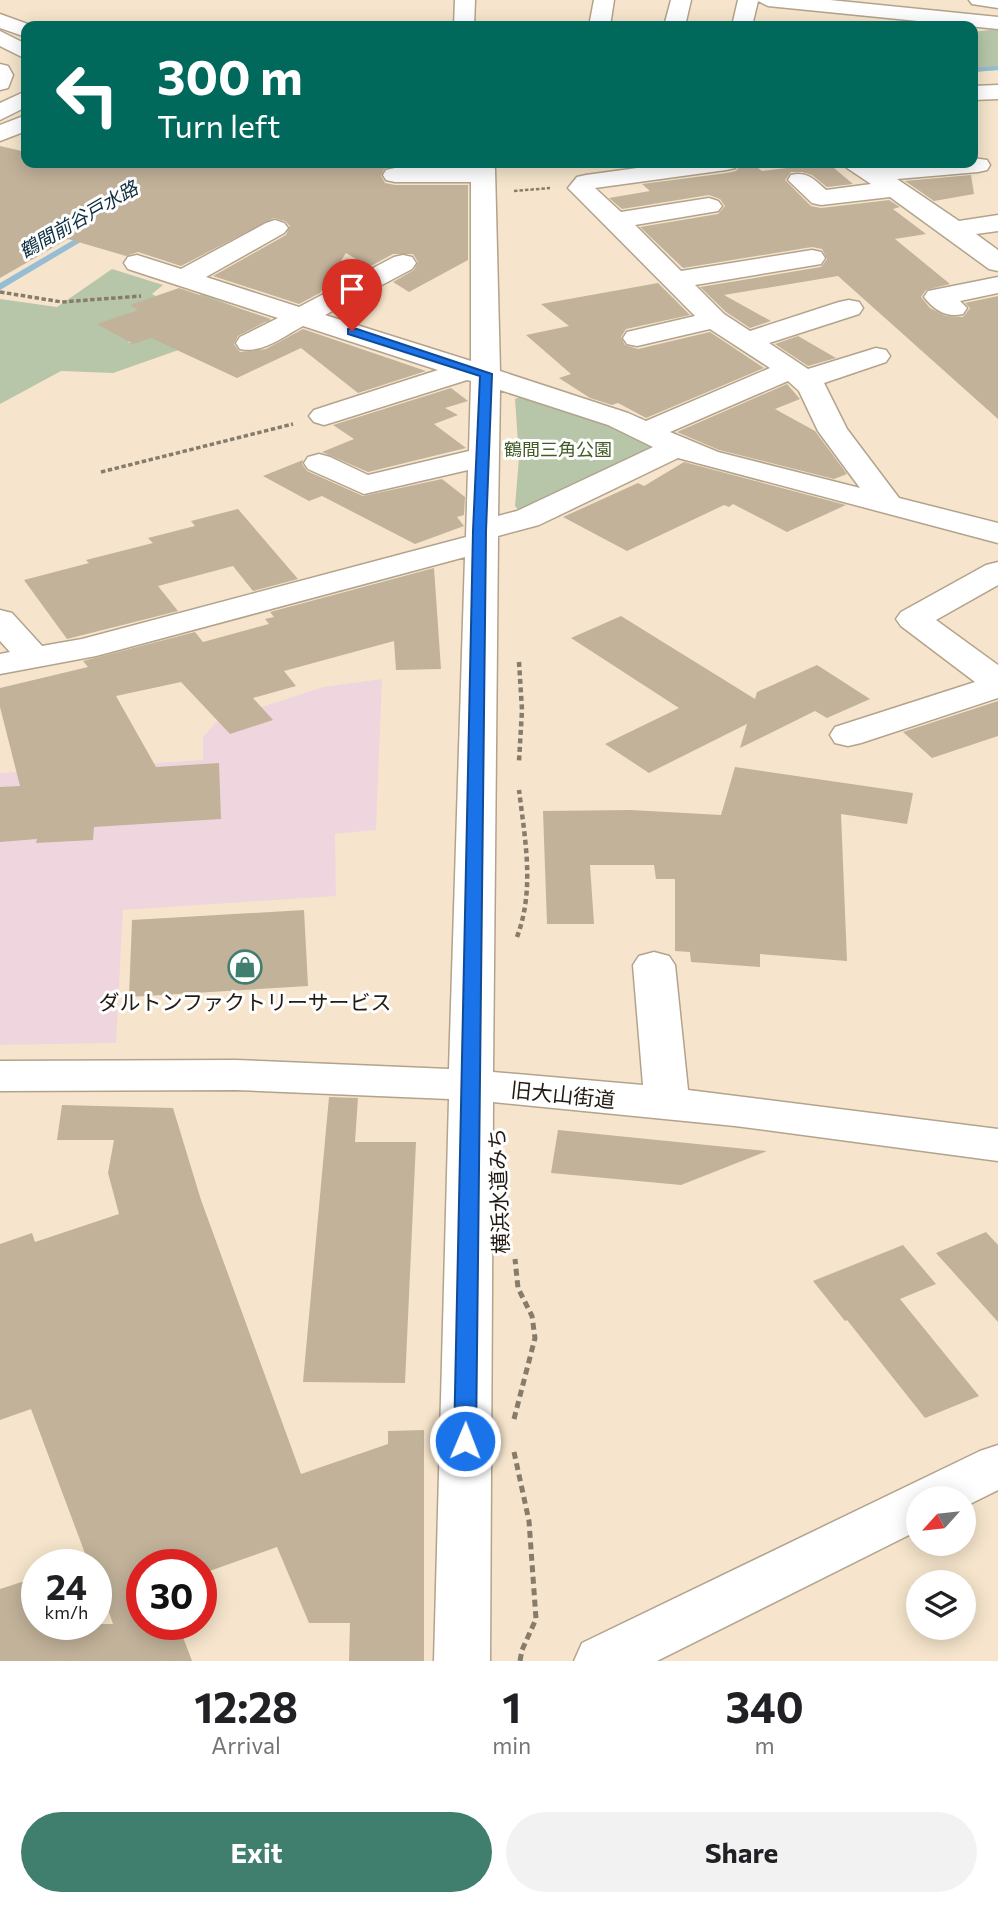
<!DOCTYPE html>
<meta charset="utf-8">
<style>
:root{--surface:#fff;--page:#f2f2f2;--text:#202124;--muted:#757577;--accent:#407f6e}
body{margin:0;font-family:Commissioner,"Noto Sans JP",sans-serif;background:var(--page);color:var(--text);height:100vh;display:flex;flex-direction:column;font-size:26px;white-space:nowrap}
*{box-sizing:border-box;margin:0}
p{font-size:23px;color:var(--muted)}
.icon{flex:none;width:38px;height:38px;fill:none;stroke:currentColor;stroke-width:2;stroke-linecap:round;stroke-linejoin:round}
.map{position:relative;height:1661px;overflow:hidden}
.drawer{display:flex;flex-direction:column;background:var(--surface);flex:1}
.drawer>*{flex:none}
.hud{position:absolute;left:21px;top:21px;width:957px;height:147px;border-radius:14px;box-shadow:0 4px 18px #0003;background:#00695c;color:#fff;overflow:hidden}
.needle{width:46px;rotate:243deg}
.fabs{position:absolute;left:906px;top:1486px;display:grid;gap:14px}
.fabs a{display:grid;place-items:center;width:70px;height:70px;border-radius:50%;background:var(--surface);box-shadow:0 4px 18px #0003;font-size:35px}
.speed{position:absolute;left:21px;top:1549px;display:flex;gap:14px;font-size:35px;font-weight:700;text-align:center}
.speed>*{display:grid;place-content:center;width:91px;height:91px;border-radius:50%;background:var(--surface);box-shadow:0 4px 18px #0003;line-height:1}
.speed small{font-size:18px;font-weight:400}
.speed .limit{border:10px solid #d22;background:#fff;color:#111}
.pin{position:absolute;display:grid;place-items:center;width:60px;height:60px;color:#fff;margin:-72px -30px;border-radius:50% 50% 50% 0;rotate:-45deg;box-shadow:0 0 7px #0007}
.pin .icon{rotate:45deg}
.me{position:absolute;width:77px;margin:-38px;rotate:1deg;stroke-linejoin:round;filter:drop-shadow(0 0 5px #0008)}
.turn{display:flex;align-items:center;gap:24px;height:147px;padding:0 21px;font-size:32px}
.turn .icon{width:91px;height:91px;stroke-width:2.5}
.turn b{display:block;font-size:49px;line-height:60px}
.eta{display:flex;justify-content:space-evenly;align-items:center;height:119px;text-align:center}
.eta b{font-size:42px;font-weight:700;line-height:49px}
.cta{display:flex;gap:14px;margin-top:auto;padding:14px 21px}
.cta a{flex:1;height:80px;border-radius:42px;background:var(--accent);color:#fff;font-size:28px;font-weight:700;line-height:80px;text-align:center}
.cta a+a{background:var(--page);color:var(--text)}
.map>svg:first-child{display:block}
.industrial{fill:#efd6de}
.green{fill:#b7c6a8}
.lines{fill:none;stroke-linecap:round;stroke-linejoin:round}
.stream{fill:#96bdd3;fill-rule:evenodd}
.building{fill:#c2b29a}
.minor-casing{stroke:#b3a38c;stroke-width:3}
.highway-casing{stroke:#b3a38c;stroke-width:3}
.path-far3{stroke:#877c6b;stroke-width:2.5;stroke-dasharray:3.5 2;stroke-linecap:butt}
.path-far2{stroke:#877c6b;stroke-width:3.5;stroke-dasharray:4.5 2.5;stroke-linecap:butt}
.path-far1{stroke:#877c6b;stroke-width:4.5;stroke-dasharray:5 3.5;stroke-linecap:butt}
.path{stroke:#877c6b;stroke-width:5;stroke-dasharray:7 4.5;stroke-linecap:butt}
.minor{fill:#fff;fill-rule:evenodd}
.highway{fill:#fff;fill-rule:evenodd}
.route{fill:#1a73e8;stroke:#114b97;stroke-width:2}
.labels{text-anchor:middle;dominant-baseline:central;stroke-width:6;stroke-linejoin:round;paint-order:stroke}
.far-park-label{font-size:18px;fill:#435b27;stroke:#fff}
.far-water-label{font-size:19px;font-style:italic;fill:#0c2e3f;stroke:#fff}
.poi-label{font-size:21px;fill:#211b12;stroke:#fff}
.street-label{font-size:21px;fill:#211b12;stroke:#fff}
</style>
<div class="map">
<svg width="998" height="1661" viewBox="0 0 998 1661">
<rect width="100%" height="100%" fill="#f6e5cc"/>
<!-- industrial -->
<path class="industrial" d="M 382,679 L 376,830 L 335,834 L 336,896 L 123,910 L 116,1043 L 0,1045 L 0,773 L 203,760 L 203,737 L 216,722 L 323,687 Z"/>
<!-- green -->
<path class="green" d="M 998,29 L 998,70 L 973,72 L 973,32 Z
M 112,269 L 163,285 L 152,294 L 172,305 L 202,294 L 275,322 L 229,321 L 124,327 L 129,343 L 162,334 L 187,347 L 113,373 L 61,371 L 0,404 L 0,299 L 57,307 Z
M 525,395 L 610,424 L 649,443 L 651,451 L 521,513 L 515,506 L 519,458 L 515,399 Z"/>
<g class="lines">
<!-- stream -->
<path class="stream" d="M 998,66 L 998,70 L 973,72 L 973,68 Z
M 87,232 L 94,234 L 0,290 L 0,283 Z"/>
</g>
<!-- building -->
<path class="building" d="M 0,146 L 26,152 L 26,163 L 453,163 L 457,165 L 394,165 L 384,169 L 381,176 L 385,183 L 395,185 L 468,185 L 468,260 L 409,292 L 393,282 L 414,270 L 418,262 L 413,254 L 393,254 L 369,267 L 346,253 L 320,293 L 299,304 L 213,276 L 286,235 L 290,226 L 285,221 L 274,218 L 181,266 L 138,252 L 126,256 L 68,239 L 0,278 Z
M 828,163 L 853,184 L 827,187 L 812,175 L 802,172 L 791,172 L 785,180 L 811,206 L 821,208 L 889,200 L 900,207 L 893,209 L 926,234 L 895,239 L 950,284 L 926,290 L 921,297 L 930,308 L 946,316 L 963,317 L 970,308 L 965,303 L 998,296 L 998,419 L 838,276 L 724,295 L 771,321 L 750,328 L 726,312 L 700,287 L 821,267 L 827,259 L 822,249 L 812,247 L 683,268 L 640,227 L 718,214 L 725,206 L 720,199 L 709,195 L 622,209 L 609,198 L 650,191 L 642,184 L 727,173 L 736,171 L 740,166 L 753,164 L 762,171 Z
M 971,175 L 974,194 L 934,201 L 905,181 Z
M 658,283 L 690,315 L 626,329 L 621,337 L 625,345 L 638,349 L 710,332 L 764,368 L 646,418 L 618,403 L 612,405 L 590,398 L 559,378 L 571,374 L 526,335 L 569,326 L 541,304 Z
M 179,288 L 271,319 L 238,336 L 234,344 L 240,352 L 266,349 L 303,329 L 426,371 L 358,393 L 301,348 L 237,378 L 151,338 L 133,344 L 97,324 L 138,310 L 130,305 Z
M 798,336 L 836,358 L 808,366 L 775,344 Z
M 787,384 L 800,399 L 775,409 L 815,431 L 847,474 L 834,479 L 719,450 L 677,432 Z
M 451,388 L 468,401 L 445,408 L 458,415 L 434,424 L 466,448 L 368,472 L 322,452 L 354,439 L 333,425 Z
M 303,460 L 302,464 L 307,471 L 363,496 L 442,479 L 465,497 L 464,515 L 457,517 L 464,526 L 415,544 L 322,496 L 309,501 L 263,476 Z
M 684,462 L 846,505 L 787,532 L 733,504 L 729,507 L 724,505 L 627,551 L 563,517 L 638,483 L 644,486 Z
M 238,509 L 298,579 L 253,591 L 233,566 L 158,586 L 178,611 L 67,639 L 24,580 L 89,563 L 86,560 L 153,543 L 148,538 L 195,526 L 191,521 Z
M 434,568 L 441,669 L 396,670 L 394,641 L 284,671 L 296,686 L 253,698 L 273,720 L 230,734 L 181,682 L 116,696 L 156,767 L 219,763 L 221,819 L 94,827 L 93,840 L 36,843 L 37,839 L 0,842 L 0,787 L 20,786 L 0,707 L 0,688 L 88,667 L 83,661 L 195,632 L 203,642 L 269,624 L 265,619 L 274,617 L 270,612 Z
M 621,616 L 755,699 L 757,692 L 817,665 L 870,699 L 827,718 L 815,711 L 740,748 L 747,724 L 649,773 L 605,744 L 679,708 L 571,638 Z
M 998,701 L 998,736 L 932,758 L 903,732 Z
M 735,767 L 913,793 L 907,824 L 841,814 L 847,961 L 760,954 L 760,967 L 691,962 L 690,952 L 675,951 L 675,879 L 656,879 L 654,865 L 590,865 L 594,924 L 547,924 L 543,811 L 631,810 L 721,815 Z
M 304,910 L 308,986 L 129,997 L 132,920 Z
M 329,1097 L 358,1098 L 355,1142 L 416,1142 L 405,1383 L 303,1382 Z
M 62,1105 L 173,1108 L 201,1200 L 301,1474 L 388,1444 L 388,1431 L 424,1430 L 424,1661 L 349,1661 L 350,1623 L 309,1623 L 277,1547 L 201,1574 L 201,1564 L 142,1564 L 142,1624 L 178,1624 L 192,1661 L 0,1661 L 0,1589 L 37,1577 L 37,1624 L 113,1624 L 96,1575 L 96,1564 L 89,1564 L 31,1409 L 0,1420 L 0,1244 L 32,1233 L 35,1242 L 119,1214 L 108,1173 L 114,1140 L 57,1140 Z
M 558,1130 L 767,1151 L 681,1185 L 551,1173 Z
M 986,1232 L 998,1245 L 998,1322 L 936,1253 Z
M 903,1245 L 936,1284 L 900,1299 L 979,1396 L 925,1418 L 847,1320 L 845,1321 L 813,1281 Z"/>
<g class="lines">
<defs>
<path id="minor" d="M 455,0 L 475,0 L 474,26 L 454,26 Z
M 594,0 L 614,0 L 610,26 L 589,26 Z
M 671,0 L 691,0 L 685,26 L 664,26 Z
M 738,0 L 830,0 L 998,17 L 998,29 L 768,6 L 758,1 L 752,26 L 732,26 Z
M 0,14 L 33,26 L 26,26 L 26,37 L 0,28 Z
M 998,85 L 998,99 L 973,100 L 973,86 Z
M 26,115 L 26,131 L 0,141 L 0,125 Z
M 973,158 L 987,160 L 990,165 L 987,170 L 978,172 L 897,179 L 959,221 L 998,215 L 998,231 L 976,234 L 998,250 L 998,271 L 989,269 L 890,197 L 821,205 L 812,203 L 788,180 L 791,175 C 807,171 815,180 826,190 L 871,184 L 847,168 L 844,163 L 872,163 L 877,166 L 973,163 Z
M 479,163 L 492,164 L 495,169 L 500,371 L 628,413 L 646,421 L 770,368 L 710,329 L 637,346 L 627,344 L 623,338 L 627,332 L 695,316 L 568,188 L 577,177 L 586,175 L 674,163 L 738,163 L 735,168 L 726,170 L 595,188 L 621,212 L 709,198 L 718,201 L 722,206 L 718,211 L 635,225 L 681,271 L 812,250 L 821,252 L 825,258 L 821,264 L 695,285 L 724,314 L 750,331 L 839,302 L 849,300 L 859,302 L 863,308 L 859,314 L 769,343 L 808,369 L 876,348 L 886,350 L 890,356 L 886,362 L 824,383 L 847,429 L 899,498 L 998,523 L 998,543 L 678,458 L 539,525 L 498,536 L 493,1072 L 643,1085 L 633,965 L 639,956 L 654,952 L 669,956 L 675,965 L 688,1090 L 998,1129 L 998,1161 L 735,1126 L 493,1102 L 490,1661 L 434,1661 L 449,1099 L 236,1090 L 0,1091 L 0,1061 L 236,1060 L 449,1069 L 465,557 L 96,656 L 0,674 L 0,654 L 10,652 L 0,641 L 0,610 L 12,613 L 42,646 L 82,639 L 466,537 L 468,470 L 364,494 L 308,469 L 304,463 L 308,457 L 319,454 L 330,457 L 368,475 L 469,451 L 471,381 L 467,380 L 334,422 L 324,425 L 314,422 L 309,416 L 314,410 L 438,370 L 303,326 C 284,336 262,354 240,349 L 236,343 L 240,337 L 278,318 L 128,269 L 124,263 L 128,257 L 137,255 L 181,269 L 266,223 L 275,220 L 284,223 L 288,228 L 284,233 L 206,277 L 299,307 L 394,257 L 403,255 L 412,257 L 416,263 L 412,269 L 325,315 L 471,361 L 471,182 L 395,182 L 386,180 L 383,175 L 386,170 L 395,168 L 472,168 ZM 788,381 L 799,391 L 818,431 L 860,488 L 718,452 L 670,432 ZM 500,390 L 608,425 L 653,447 L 517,511 L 498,516 Z
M 998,277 L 998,293 L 960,301 L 967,308 L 963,314 C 947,318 934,310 924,297 L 928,291 Z
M 998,562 L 998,585 L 936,620 L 998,665 L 998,698 L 861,743 L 848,746 L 835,743 L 830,735 L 835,727 L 975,682 L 901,626 L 896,619 L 901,612 L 986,565 Z
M 998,1445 L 998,1490 L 964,1507 L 964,1498 L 919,1498 L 919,1530 L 657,1661 L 574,1661 L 582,1643 L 980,1451 Z"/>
<path id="highway" d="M 969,0 L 998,0 L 998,8 L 972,4 Z
M 0,31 L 26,44 L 26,59 L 0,46 Z
M 0,64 L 8,66 L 13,75 L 8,88 L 0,90 Z
M 26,91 L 26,107 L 0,120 L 0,103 Z"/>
</defs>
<!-- minor casing -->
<use href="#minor" class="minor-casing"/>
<!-- highway casing -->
<use href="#highway" class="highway-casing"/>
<!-- path-far3 -->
<path class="path-far3" d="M 514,191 L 550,188"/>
<!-- path-far2 -->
<path class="path-far2" d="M 0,292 L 62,302 L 141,296
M 101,472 L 293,424"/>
<!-- path-far1 -->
<path class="path-far1" d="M 519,662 L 522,710 L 519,761
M 517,937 C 535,889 525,840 519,790"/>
<!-- path -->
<path class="path" d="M 514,1419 L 535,1338 L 532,1316 L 518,1288 L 515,1259
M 514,1452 L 529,1521 L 536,1619 L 522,1650 L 520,1661"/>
<!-- minor -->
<use href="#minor" class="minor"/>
<!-- highway -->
<use href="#highway" class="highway"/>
</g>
<!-- route -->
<path class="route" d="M 348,329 L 357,329 L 492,374 L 486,531 L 476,1441 L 473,1448 L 465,1450 L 457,1448 L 454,1441 L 473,531 L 480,376 L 348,334 Z"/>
<!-- icons -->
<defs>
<symbol id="shop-ring" viewBox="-11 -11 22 22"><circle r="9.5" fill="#fff" stroke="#407f6e" stroke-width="1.5"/><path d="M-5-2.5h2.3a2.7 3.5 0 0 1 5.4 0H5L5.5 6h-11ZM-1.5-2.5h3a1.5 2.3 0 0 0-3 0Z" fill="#407f6e"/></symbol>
</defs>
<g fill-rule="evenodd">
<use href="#shop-ring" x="226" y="948" width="38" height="38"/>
</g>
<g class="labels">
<!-- far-park labels -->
<g class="far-park-label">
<text x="558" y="449">鶴間三角公園</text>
</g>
<!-- far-water labels -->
<g class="far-water-label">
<text transform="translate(78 219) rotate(-30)">鶴間前谷戸水路</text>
</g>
<!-- poi labels -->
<g class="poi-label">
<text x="245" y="1001">ダルトンファクトリーサービス</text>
</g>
<!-- street labels -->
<g class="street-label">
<text transform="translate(563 1094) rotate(6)">旧大山街道</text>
<text transform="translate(498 1191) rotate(-92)">横浜水道みち</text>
</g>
</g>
</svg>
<div class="fabs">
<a><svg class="needle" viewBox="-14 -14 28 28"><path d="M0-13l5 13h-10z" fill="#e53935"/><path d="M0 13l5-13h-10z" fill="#757577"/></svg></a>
<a><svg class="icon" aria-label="layers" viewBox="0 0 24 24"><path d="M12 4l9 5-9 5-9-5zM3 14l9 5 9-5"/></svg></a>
</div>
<div class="speed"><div>24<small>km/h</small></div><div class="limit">30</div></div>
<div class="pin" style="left:352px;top:331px;background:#d93025"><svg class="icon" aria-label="arrive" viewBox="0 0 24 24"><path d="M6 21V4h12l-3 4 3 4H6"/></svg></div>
<svg class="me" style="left:465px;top:1441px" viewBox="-20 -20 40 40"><circle r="17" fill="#1a73e8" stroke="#fff" stroke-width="3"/><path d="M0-11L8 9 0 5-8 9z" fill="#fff"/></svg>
<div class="hud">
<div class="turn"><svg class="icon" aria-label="left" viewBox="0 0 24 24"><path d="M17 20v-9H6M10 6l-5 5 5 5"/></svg><div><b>300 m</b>Turn left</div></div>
</div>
</div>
<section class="drawer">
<div class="eta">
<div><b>12:28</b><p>Arrival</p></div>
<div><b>1</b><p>min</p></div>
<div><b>340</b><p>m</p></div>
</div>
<div class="cta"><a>Exit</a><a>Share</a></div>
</section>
